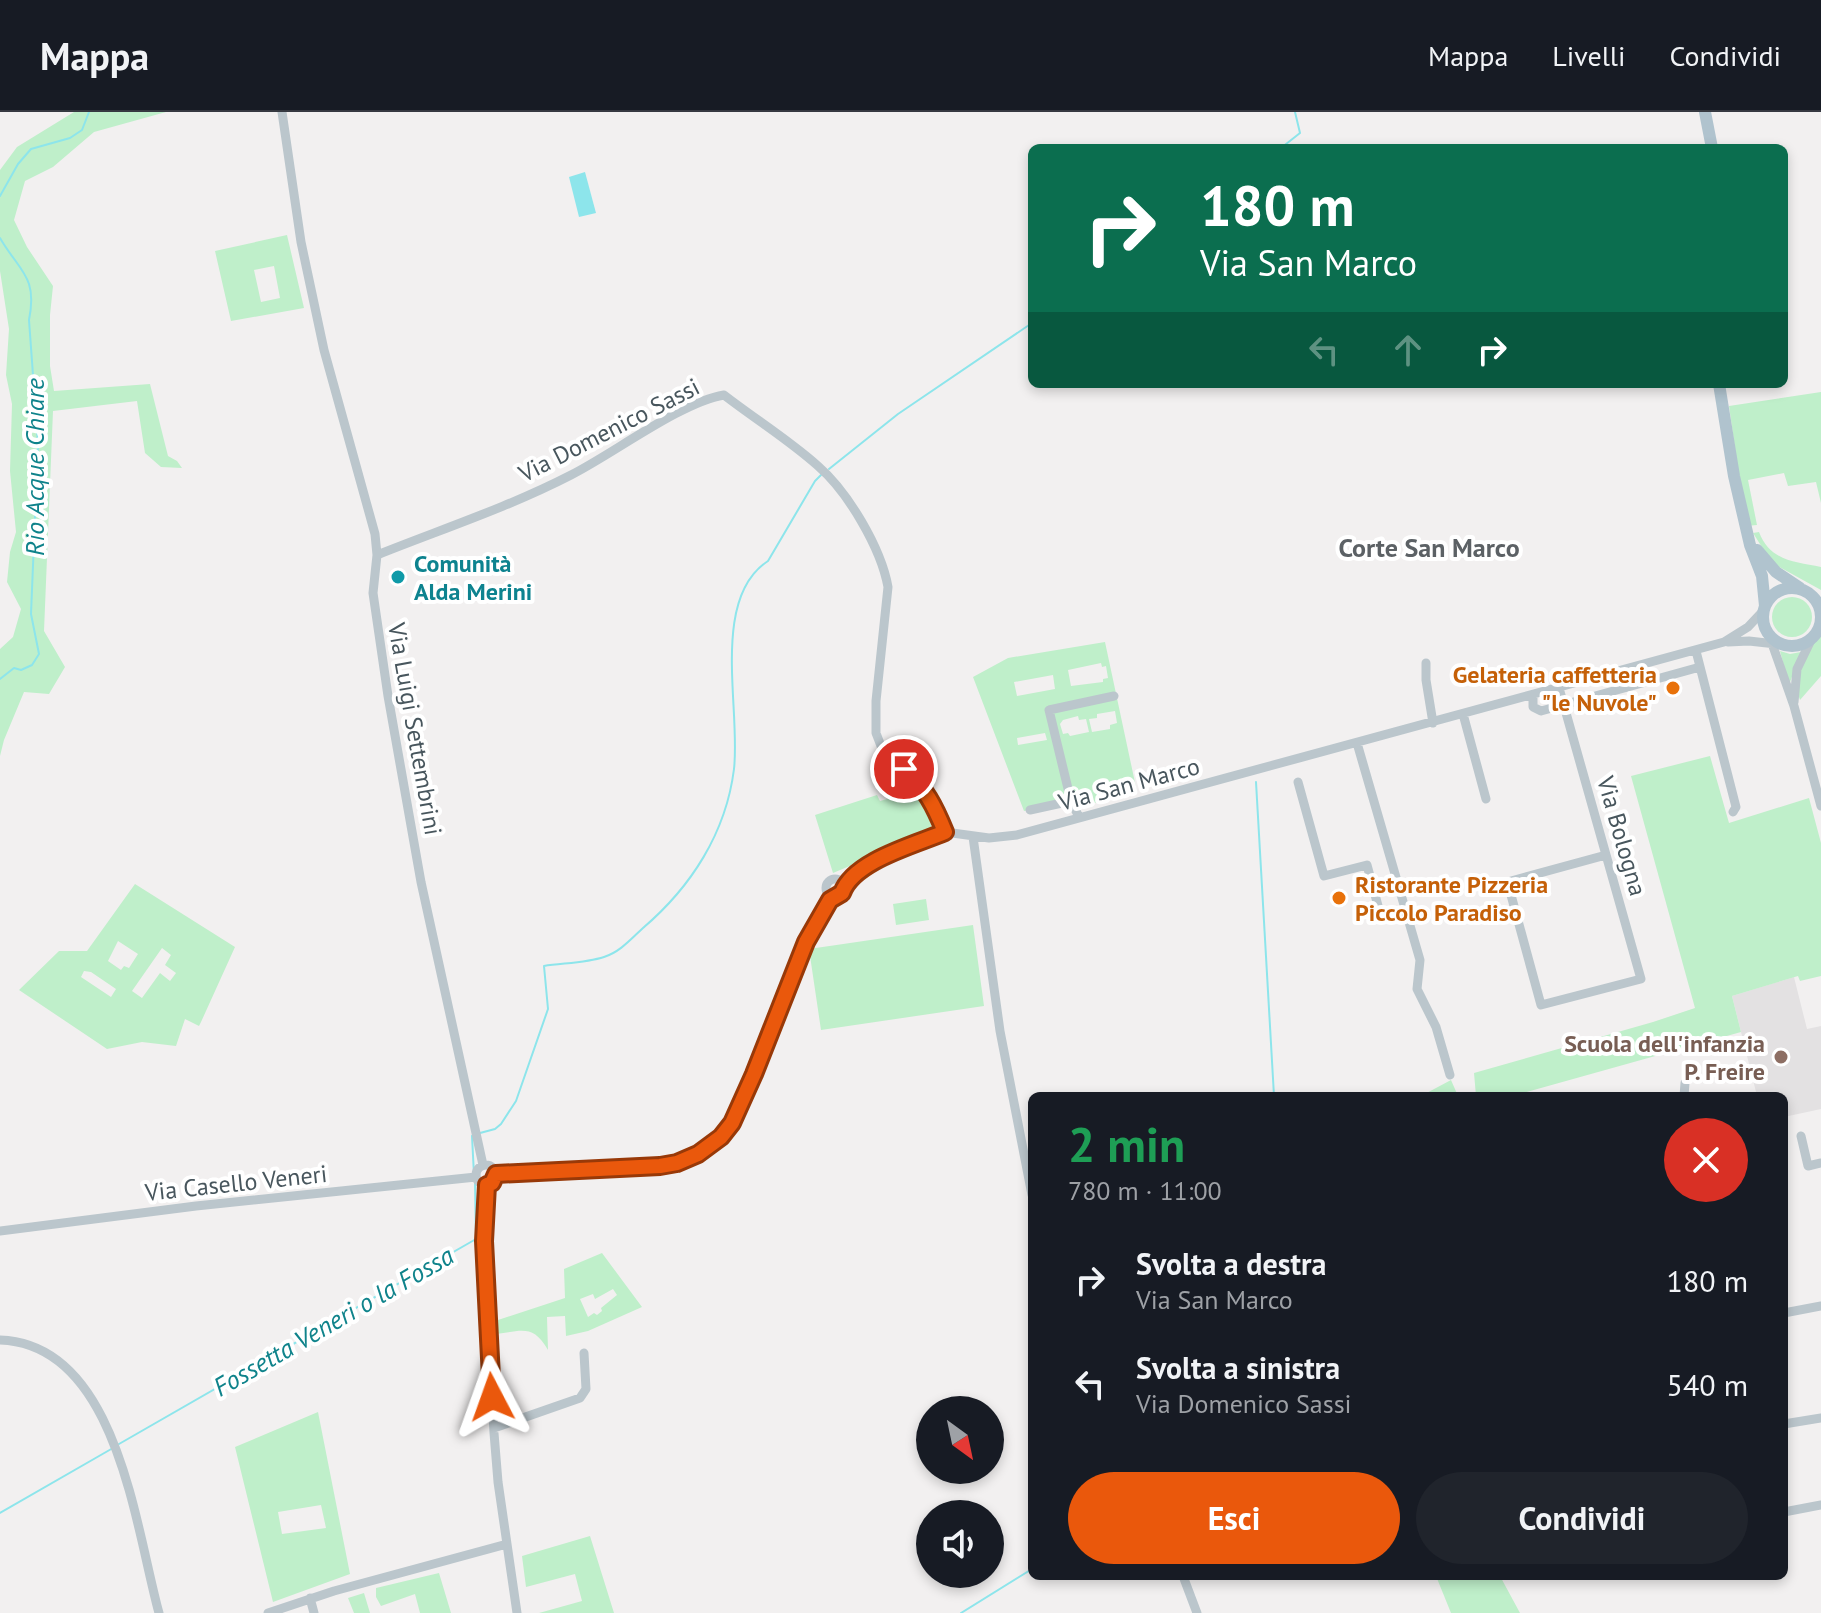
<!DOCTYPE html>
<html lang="it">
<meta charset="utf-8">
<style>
:root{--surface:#171b24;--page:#20242c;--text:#f1f3f6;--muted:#9ea1a6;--line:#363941;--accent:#ea580c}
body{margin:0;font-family:"PT Sans",sans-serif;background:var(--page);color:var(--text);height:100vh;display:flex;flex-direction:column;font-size:30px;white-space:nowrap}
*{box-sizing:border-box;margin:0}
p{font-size:26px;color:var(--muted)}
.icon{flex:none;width:44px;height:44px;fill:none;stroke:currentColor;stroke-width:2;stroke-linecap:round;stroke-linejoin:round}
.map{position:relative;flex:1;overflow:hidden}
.panel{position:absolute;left:1028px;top:980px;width:760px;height:488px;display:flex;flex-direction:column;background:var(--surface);border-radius:12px;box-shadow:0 4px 12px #0003}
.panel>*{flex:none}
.hud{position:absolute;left:1028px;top:32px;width:760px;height:244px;border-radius:12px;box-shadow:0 4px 12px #0003;background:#0b6e4f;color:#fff;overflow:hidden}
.needle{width:52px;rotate:147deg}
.controls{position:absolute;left:916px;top:1284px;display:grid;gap:16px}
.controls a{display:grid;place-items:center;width:88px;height:88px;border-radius:50%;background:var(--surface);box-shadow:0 4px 12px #0003;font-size:40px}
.pin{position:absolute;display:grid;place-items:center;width:68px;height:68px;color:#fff;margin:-34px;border:4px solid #fff;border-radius:50%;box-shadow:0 2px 8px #0007}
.me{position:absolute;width:88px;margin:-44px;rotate:356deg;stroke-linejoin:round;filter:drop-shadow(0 0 6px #0008)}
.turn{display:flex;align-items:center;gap:28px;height:168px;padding:0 40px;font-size:36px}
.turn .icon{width:104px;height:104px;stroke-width:2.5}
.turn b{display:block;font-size:56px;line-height:68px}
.lanes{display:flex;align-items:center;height:76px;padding:0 40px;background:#0003;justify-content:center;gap:40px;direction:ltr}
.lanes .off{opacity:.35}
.round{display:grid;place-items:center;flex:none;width:84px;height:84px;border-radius:42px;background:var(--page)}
.head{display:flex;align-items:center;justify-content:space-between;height:136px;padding:0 40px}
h1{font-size:48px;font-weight:800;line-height:60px;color:#1e9e55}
.action{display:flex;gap:16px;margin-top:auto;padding:16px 40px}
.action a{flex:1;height:92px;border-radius:48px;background:var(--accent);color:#fff;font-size:32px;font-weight:800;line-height:92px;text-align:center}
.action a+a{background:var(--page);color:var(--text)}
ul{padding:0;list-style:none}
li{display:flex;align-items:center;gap:24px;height:104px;padding:0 40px}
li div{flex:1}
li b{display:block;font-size:30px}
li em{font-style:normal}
header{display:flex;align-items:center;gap:48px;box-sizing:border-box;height:112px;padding:0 40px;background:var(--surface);border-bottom:2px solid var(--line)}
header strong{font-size:38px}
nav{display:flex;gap:44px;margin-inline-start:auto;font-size:28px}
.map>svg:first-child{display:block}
.education{fill:#e3e1e2}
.green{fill:#bfefca;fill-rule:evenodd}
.water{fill:#8de5eb}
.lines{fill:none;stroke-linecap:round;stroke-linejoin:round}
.stream{stroke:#8de5eb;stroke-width:2}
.minor{stroke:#bbc6cc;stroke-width:9}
.major{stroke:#b0c3ce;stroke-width:12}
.route-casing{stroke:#983908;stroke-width:20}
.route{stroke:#ea580c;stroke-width:14}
.culture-dot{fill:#0f9aa8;stroke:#fff;stroke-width:3}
.food-dot{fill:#e8710a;stroke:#fff;stroke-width:3}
.education-dot{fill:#8d6e63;stroke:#fff;stroke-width:3}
.labels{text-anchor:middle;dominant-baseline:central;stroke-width:8;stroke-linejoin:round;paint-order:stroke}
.street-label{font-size:24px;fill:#48565d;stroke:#fff}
.culture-label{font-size:24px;font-weight:bold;fill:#0d838f;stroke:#fff;text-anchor:start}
.food-label{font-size:24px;font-weight:bold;fill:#c56008;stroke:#fff;text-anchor:end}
.education-label{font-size:24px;font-weight:bold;fill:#785e54;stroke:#fff;text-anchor:end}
.water-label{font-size:26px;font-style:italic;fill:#0f838b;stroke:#fff}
.neighbourhood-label{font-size:26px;font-weight:bold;fill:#5c6165;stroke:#fff}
</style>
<header>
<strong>Mappa</strong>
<nav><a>Mappa</a><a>Livelli</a><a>Condividi</a></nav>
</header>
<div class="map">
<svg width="1821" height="1501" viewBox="0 0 1821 1501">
<rect width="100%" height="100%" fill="#f2f0f0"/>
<!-- education -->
<path class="education" d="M 1794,865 L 1807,917 L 1821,914 L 1821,997 L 1784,1005 L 1784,984 L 1757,984 L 1732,884 Z"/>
<!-- green -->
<path class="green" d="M 74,0 L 166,0 L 94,20 L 53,55 L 25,69 L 14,108 L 27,135 L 53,174 L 50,203 L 50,254 L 54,279 L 150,272 L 168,344 L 177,349 L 182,356 L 161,355 L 145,341 L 137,289 L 53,299 L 44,519 L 65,555 L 49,582 L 24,580 L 4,628 L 0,644 L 0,537 L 13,525 L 21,497 L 7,470 L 10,440 L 16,420 L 10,359 L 12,292 L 6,263 L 9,217 L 0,159 L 0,58 L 17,35 Z
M 287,123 L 304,196 L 231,209 L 215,139 ZM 274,154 L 280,186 L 261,190 L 254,158 Z
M 1821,280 L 1821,391 L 1816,370 L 1788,374 L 1784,361 L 1748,368 L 1757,413 L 1746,414 L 1729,294 Z
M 1759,420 C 1770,449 1795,450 1821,455 L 1821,478 L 1772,451 L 1753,421 Z
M1772 505a20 20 0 1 1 40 0a20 20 0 1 1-40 0Z
M 1821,521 L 1821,564 L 1800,588 C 1793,569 1805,533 1821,521 Z
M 1105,530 L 1137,680 L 1075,696 L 1071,689 L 1024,699 L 973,565 L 1008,546 ZM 1101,551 L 1102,555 L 1106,554 L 1108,566 L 1103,567 L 1103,570 L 1071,574 L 1068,558 ZM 1053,563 L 1055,577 L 1017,584 L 1014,570 ZM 1115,599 L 1117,611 L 1110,613 L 1110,617 L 1092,620 L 1089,607 L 1097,606 L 1097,602 ZM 1078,604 L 1079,608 L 1086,607 L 1089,620 L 1070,624 L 1068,621 L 1063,622 L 1060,612 L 1063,608 ZM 1045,621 L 1047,628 L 1018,633 L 1017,626 Z
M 1780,539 L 1790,542 L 1801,540 L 1789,573 Z
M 1710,644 L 1729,711 L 1809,686 L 1821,731 L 1821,864 L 1800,869 L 1798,864 L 1732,884 L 1741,920 L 1512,984 L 1476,984 L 1474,961 L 1653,910 L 1695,896 L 1631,664 Z
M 920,678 L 933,719 L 833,761 L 815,703 L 877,683 L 880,689 Z
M 135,772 L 235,835 L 201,910 L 199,914 L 185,907 L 176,934 L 142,930 L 107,937 L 19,878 L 59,839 L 87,839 ZM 118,829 L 138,842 L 129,856 L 124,854 L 121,858 L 108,849 ZM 162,836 L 171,843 L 165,853 L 176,861 L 170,869 L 160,861 L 142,886 L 132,879 ZM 84,859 L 91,860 L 116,877 L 111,885 L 81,865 Z
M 926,787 L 929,808 L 896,813 L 893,792 Z
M 973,813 L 984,894 L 821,918 L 809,837 Z
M 1451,968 L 1458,984 L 1421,984 Z
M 602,1141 L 642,1195 L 588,1219 L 566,1224 L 565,1204 L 547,1205 L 548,1238 C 533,1212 522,1219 496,1222 L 495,1209 L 565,1186 L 564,1157 ZM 613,1177 L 617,1183 L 601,1196 L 602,1199 L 597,1203 L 594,1201 L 588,1205 L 580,1187 L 593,1182 L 595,1187 Z
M 318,1300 L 350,1462 L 273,1490 L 235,1335 ZM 321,1393 L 326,1416 L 282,1422 L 278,1400 Z
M 590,1424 L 614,1501 L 539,1501 L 582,1489 L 575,1462 L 526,1475 L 522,1444 Z
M 439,1461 L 451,1501 L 420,1501 L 415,1482 L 381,1494 L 376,1485 L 376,1476 Z
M 1436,1464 L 1500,1464 L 1520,1501 L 1451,1501 Z
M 364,1481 L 370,1501 L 354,1501 L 348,1486 Z"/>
<!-- water -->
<path class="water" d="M 585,60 L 596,101 L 579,105 L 569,65 Z"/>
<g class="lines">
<!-- stream -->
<path class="stream" d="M 1281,36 L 1300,21 L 1295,0
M 0,84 L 18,52 L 31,37 L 70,26 L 82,18 L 89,0
M 0,126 C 19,159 38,164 29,208 L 38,332 L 31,502 L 39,542 L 32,553 L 21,558 L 14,556 L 0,567
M 829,357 L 898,302 L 1032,211
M 1256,670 L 1274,984
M 480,1021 L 495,1017 L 501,1012 L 516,989 L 548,897 L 544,854 C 563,851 586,851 604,845 C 620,840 631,827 643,816 C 691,775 726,721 734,657 C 741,597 710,487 768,449 L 815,369 L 821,363
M 474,1023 L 472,1024 L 474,1063
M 119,1332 L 476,1127 L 475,1069
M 0,1401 L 113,1336
M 961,1501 L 1032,1457"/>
<!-- minor -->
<path class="minor" d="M 282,0 L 301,130 L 324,238 L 375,422 L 377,443 L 373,481 L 388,584 L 421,770 L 483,1053
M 377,443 C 442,417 509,395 571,363 C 613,342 681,290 724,283 C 755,307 789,328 818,354 C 848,380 881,436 888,475 L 876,589 L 876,621 L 881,634 L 889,643 L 920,670 L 934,693 L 945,720
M 1769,523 L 1794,594 L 1821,694
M 1728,530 L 1749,529 L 1784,533
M 1696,539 L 1736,695 L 1733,700
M 1426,551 L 1426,568 L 1433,611
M 1559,576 L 1641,867 L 1541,893 L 1508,772 L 1511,769 L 1606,743
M 1533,583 L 1533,595 L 1541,599 L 1700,555
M 1794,590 L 1797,557 L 1812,526
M 1463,602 L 1486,687
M 1357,631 L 1420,848 L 1417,877 L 1436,915 L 1450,963
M 1298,670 L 1324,764 L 1367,753 L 1381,805
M 1071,689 L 1049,598 L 1114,584
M 1030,698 L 1071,689 L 1079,705
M 973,725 L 1000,919 L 1032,1083
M826 776a9 9 0 1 1 18 0a9 9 0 1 1-18 0Z
M 844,773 L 867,753 L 945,720 L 989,726 L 1017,723 L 1724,530 L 1748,515 L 1764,498
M 1684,984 L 1685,971
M 1801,1024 L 1808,1054 L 1821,1051
M476 1063a10 10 0 1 1 20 0a10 10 0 1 1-20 0Z
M 496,1062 L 660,1054 L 677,1051 L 698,1042 L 721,1025 L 740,995 L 806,830 L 834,784
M 487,1073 L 484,1129 L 494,1321 L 498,1370 L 517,1501
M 0,1119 L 196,1094 L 476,1065
M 1784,1201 L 1821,1194
M 0,1228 C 117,1232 135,1414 159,1501
M 1784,1312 L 1821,1306
M 494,1316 L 580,1286 L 586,1277 L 584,1241
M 1784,1400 L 1821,1393
M 1183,1464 L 1197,1501
M 310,1486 L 314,1501
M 268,1501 L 334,1479 L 507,1432"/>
<!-- major -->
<path class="major" d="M 1705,0 L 1712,36
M 1719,272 L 1734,364 L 1750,433 L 1762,464 L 1765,494
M 1757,438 L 1776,460 L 1800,476
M1763 505a29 29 0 1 1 58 0a29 29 0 1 1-58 0Z"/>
</g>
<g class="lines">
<defs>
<path id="route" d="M 492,1285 L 484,1129 L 487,1073 L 492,1071 L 496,1062 L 660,1054 L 677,1051 L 698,1042 L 721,1025 L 732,1011 L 754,962 L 806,830 L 830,788 L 842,781 C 853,749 914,733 945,720 C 935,695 925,675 904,657"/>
</defs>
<!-- route casing -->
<use href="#route" class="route-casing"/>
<!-- route -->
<use href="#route" class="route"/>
</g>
<!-- markers -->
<circle class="culture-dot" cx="398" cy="465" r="8"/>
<g class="food-dot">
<circle cx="1673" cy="576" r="8"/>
<circle cx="1339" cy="786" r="8"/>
</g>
<circle class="education-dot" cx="1781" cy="945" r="8"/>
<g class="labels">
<!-- street labels -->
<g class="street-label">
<text transform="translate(609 318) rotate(-27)">Via Domenico Sassi</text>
<text transform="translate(415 617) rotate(80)">Via Luigi Settembrini</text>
<text transform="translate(1129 672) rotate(-15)">Via San Marco</text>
<text transform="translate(1622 724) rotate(74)">Via Bologna</text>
<text transform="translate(236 1071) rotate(-6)">Via Casello Veneri</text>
</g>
<!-- culture labels -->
<g class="culture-label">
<text x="414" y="451">Comunità<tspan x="414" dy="28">Alda Merini</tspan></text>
</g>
<!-- food labels -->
<g class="food-label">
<text x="1657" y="562">Gelateria caffetteria<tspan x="1657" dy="28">"le Nuvole"</tspan></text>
<text x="1355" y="772" text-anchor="start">Ristorante Pizzeria<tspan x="1355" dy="28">Piccolo Paradiso</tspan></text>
</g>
<!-- education labels -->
<g class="education-label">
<text x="1765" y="931">Scuola dell'infanzia<tspan x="1765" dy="28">P. Freire</tspan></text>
</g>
<!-- water labels -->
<g class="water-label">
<text transform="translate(34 355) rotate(-90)">Rio Acque Chiare</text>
<text transform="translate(333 1209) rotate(-30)">Fossetta Veneri o la Fossa</text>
</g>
<!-- neighbourhood labels -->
<g class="neighbourhood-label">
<text x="1429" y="435">Corte San Marco</text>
</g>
</g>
</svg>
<div class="controls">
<a><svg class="needle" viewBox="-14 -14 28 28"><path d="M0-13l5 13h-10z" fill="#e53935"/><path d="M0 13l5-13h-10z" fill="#9ea1a6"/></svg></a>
<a><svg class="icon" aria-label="sound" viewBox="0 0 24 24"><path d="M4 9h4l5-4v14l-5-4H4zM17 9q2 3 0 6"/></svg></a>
</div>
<div class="pin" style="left:904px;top:657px;background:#d93025"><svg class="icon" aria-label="arrive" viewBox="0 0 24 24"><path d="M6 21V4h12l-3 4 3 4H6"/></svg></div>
<svg class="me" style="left:492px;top:1285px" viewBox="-20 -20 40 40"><path d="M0-17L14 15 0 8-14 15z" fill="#ea580c" stroke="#fff" stroke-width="4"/></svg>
<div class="hud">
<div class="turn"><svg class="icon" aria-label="right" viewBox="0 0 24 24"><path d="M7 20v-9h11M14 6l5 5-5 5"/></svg><div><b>180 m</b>Via San Marco</div></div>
<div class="lanes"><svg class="icon off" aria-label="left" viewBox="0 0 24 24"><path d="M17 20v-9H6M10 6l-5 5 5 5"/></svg><svg class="icon off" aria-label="ahead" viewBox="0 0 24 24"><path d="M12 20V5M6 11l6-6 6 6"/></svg><svg class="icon" aria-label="right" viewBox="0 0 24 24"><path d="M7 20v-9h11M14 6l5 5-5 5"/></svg></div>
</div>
<section class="panel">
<div class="head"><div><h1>2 min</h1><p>780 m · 11:00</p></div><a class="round" style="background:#d93025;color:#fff"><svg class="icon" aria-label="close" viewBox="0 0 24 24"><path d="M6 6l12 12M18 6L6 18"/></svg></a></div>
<ul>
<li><svg class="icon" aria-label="right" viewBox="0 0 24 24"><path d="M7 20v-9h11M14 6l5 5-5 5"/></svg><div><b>Svolta a destra</b><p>Via San Marco</p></div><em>180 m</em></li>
<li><svg class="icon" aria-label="left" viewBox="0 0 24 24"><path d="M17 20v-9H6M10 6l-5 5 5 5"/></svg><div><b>Svolta a sinistra</b><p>Via Domenico Sassi</p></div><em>540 m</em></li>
</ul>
<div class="action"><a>Esci</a><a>Condividi</a></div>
</section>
</div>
